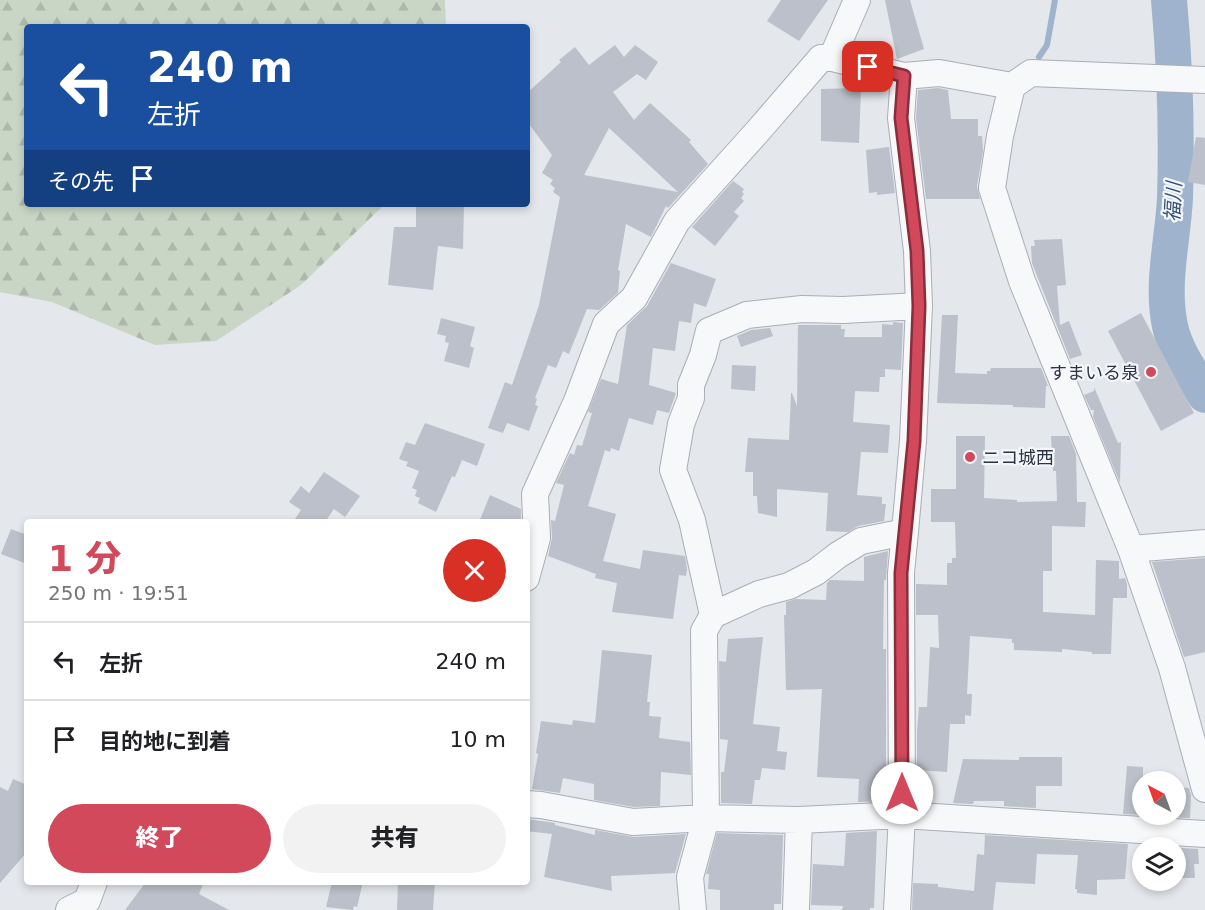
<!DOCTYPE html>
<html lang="ja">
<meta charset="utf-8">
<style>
:root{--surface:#fff;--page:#f2f2f2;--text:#202124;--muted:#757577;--line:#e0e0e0;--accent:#d1495b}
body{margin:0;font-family:"DejaVu Sans","Noto Sans JP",sans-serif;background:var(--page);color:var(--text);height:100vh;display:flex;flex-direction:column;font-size:22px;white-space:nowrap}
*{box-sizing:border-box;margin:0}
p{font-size:20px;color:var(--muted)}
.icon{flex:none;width:33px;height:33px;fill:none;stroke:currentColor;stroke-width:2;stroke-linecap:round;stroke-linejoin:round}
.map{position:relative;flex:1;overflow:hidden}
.drawer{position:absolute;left:24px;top:519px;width:506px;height:366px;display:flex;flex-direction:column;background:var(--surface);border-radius:6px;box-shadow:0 3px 9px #0003}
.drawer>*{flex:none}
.hud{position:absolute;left:24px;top:24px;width:506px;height:183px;border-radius:6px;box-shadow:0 3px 9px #0003;background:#1a4fa0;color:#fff;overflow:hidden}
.needle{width:39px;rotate:319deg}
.fabs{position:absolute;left:1132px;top:771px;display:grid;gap:12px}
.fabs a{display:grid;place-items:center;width:54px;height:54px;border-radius:50%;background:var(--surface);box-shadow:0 3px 9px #0003;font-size:30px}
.pin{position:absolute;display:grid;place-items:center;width:51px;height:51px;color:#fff;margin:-26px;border-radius:12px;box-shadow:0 3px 9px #0006}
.me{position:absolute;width:66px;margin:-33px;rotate:0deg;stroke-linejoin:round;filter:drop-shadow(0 0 4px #0008)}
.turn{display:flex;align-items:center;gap:21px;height:126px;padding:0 24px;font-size:27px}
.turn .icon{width:78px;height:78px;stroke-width:2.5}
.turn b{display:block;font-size:42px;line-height:51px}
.then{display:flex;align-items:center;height:57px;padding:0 24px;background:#0003;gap:12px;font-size:22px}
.round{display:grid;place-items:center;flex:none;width:63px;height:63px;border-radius:32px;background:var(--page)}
.summary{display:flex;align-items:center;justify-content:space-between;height:102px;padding:0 24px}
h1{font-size:36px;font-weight:800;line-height:45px;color:var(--accent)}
.primary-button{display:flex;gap:12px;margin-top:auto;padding:12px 24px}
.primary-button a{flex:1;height:69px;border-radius:36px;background:var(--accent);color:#fff;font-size:24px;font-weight:800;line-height:69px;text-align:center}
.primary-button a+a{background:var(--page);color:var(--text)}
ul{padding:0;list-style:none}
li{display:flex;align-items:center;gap:18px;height:78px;padding:0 24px;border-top:2px solid var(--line)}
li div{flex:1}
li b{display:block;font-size:22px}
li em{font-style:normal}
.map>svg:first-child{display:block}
.forest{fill:url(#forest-firs)}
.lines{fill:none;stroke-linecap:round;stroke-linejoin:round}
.stream{stroke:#9fb4cc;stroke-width:6}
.river{stroke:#9fb4cc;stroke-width:36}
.building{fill:#bbc0ca;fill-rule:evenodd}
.minor-casing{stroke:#a9aeb7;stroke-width:28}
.minor{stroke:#f7f8fa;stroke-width:26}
.route-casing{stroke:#882f3b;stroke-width:15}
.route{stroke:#d1495b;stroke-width:10}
.poi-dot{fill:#d1495b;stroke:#f4f6f9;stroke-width:2}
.labels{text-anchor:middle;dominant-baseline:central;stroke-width:4.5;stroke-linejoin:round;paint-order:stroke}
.poi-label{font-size:18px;fill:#2b3445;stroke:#f4f6f9;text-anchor:end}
.water-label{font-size:20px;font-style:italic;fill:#34527a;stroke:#f4f6f9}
</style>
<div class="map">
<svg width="1205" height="910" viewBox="0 0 1205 910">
<defs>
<pattern id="forest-firs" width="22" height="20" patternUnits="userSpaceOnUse" patternTransform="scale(1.5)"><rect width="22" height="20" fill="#c9d6c5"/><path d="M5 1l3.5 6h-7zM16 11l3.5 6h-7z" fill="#adb8ab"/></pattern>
</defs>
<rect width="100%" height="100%" fill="#e4e7ec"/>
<!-- forest -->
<path class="forest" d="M 0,0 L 445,0 L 446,27 L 27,27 L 27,204 L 385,204 L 301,285 L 216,341 L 155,345 L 52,302 L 0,292 Z"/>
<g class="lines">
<!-- stream -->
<path class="stream" d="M 1039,57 L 1047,45 L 1055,0"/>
<!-- river -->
<path class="river" d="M 1169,0 C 1175,66 1177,132 1175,198 C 1173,239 1161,284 1170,326 C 1175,351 1192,374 1205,395"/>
</g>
<!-- building -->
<path class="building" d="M 781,0 L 828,0 L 799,41 L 767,21 Z
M 885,0 L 910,0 L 924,49 L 897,59 Z
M 615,45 L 624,57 L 635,45 L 658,62 L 646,80 L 637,74 L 613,92 L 634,120 L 650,103 L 691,140 L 689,142 L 708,164 L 668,208 L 666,206 L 651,237 L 626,224 L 618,270 L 620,271 L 618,293 L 599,310 L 587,309 L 569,354 L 563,351 L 556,368 L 548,365 L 535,398 L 537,399 L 535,405 L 538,406 L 529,431 L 507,423 L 503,433 L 488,428 L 505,382 L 512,385 L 539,305 L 560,197 L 553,192 L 555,188 L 550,184 L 553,180 L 542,173 L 552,155 L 526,120 L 526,94 L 561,62 L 559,60 L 575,47 L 589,65 ZM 609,128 L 635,152 L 678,192 L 584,175 Z
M 861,88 L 859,143 L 821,141 L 821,89 Z
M 938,88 L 948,90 L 951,119 L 978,119 L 978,136 L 982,136 L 983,151 L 977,186 L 980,199 L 926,199 L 916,118 L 918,90 Z
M 1196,137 L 1205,138 L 1205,185 L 1188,182 Z
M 889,147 L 895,193 L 877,195 L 877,192 L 869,193 L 866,150 Z
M 733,181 L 744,189 L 742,192 L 744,194 L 741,198 L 744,201 L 734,212 L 739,216 L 715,246 L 692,227 Z
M 416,204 L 464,204 L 463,249 L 438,246 L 433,290 L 388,285 L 394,227 L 416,227 Z
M 1062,239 L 1066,285 L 1057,286 L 1060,325 L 1069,321 L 1082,355 L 1070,359 L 1032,263 L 1031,246 L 1035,246 L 1034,240 Z
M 671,263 L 716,279 L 706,307 L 694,303 L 691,323 L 679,321 L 675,351 L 653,348 L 649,385 L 676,393 L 669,413 L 657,410 L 653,425 L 629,418 L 619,451 L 611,448 L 610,452 L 605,450 L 588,506 L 616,514 L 603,561 L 640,569 L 643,550 L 685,556 L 687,569 L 686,576 L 679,575 L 673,619 L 612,612 L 617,583 L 595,578 L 596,574 L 548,556 L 552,538 L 551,520 L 555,521 L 564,485 L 556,483 L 570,453 L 574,455 L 577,445 L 582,446 L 592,413 L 588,412 L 601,379 L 618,384 L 627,325 L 647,306 Z
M 1141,313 L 1194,413 L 1161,431 L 1108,331 Z
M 942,315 L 958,315 L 955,373 L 987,374 L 987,371 L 990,371 L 991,368 L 1041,368 L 1048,386 L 1046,386 L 1045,408 L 1013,407 L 1013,405 L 937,403 Z
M 441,318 L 475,327 L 470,346 L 474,348 L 469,368 L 444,361 L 449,343 L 445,342 L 446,336 L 437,334 Z
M 893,322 L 903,323 L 901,370 L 885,369 L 885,377 L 880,377 L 879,392 L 855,391 L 853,422 L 890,425 L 888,453 L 861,452 L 857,495 L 882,497 L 882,504 L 886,504 L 884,521 L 858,526 L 848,532 L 826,531 L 828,493 L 777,489 L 777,517 L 758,513 L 757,496 L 753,496 L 753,472 L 745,472 L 748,438 L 789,440 L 791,393 L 792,393 L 797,406 L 798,325 L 841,325 L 841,329 L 845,329 L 844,337 L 882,337 L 882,324 L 893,325 Z
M 770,328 L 773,336 L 741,347 L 737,336 L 751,330 Z
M 732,365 L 756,366 L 755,391 L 731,389 Z
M 1094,387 L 1118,443 L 1121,442 L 1120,483 L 1093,417 L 1094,410 L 1091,410 L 1084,395 L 1094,391 Z
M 425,423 L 485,444 L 477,466 L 462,460 L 455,477 L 452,476 L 436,512 L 418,503 L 420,498 L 415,496 L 417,490 L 412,488 L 419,471 L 406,466 L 408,462 L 399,459 L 406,442 L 415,445 Z
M 956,436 L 985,436 L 984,498 L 1017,500 L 1017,502 L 1057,501 L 1056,471 L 1053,471 L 1051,436 L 1069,436 L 1076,454 L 1077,502 L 1086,502 L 1085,527 L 1052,526 L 1052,571 L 1043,571 L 1043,612 L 1095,615 L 1096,560 L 1119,561 L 1119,579 L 1125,578 L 1127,584 L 1127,598 L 1113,598 L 1111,654 L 1092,654 L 1092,652 L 1062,649 L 1062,652 L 1014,650 L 1014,643 L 1012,643 L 1012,639 L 970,636 L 967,694 L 972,694 L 971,716 L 965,715 L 965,724 L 950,724 L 947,772 L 917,770 L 917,731 L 919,707 L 927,707 L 930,647 L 939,648 L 938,615 L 916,615 L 916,584 L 947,585 L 947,563 L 952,563 L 952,558 L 956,558 L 955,522 L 931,522 L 931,489 L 956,489 Z
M 324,472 L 360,496 L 345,517 L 334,509 L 325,522 L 293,522 L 301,510 L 289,502 L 301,486 L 309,493 Z
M 490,495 L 521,509 L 521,522 L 479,522 Z
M 11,529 L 27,535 L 27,564 L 1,554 Z
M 888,551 L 886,580 L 884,580 L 883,649 L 886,649 L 886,801 L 858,802 L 859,779 L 817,777 L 822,689 L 786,690 L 784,615 L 786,615 L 786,602 L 796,599 L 826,600 L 827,583 L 830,580 L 864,581 L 864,557 Z
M 1205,558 L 1205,652 L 1184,657 L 1152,562 Z
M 763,637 L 753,724 L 780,727 L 777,751 L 787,752 L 785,770 L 762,768 L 760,780 L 755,780 L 752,804 L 721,803 L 721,772 L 724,772 L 728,740 L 720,739 L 719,661 L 726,662 L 728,639 Z
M 602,650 L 652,655 L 647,702 L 650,702 L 649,716 L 661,717 L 659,738 L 690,742 L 691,775 L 661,772 L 660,806 L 634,807 L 594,800 L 594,784 L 563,778 L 560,793 L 532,789 L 538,754 L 536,753 L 541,721 L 572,725 L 573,720 L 595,723 Z
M 1019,757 L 1062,757 L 1062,786 L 1036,786 L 1036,808 L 1004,806 L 1004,801 L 974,801 L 973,804 L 953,803 L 963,759 L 1019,760 Z
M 1127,766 L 1143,767 L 1143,815 L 1123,814 Z
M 13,779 L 27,785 L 27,852 L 0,883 L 0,787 L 8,791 Z
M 1176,787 L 1189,788 L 1191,795 L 1190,818 L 1168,817 L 1168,814 L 1176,814 Z
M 527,819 L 555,823 L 555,825 L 595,835 L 595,830 L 634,837 L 686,834 L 675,873 L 611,876 L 612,891 L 544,877 L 552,834 L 526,831 Z
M 877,831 L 874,908 L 870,908 L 870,910 L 842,910 L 843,906 L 811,905 L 813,862 L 813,864 L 844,866 L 846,833 Z
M 717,833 L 783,835 L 781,904 L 774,904 L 774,910 L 720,910 L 720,890 L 708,889 L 709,874 L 706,874 Z
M 985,835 L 1128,844 L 1125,879 L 1097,880 L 1097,895 L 1077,893 L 1077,889 L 1075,889 L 1078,855 L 1037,854 L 1035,884 L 996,882 L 993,910 L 912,910 L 913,883 L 938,884 L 938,887 L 974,891 L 977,854 L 984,855 Z
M 1168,847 L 1198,849 L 1199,864 L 1194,864 L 1195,878 L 1176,878 L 1176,848 Z
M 146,882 L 204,882 L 199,894 L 229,910 L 125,910 Z
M 332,882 L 363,882 L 357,907 L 354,906 L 353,910 L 326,907 Z
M 398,882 L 435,882 L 433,910 L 397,910 Z"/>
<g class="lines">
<defs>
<path id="minor" d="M 832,58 L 857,0
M 1012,86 L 1000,136 L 992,188 L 1022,281 L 1131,549 L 1172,668 L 1205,789
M 905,532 L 913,441 L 919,306 L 917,251 L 901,118 L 904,76 L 939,73 L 1012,86 L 1031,73 L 1205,80
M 1131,549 L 1205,543
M 526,578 L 537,538 L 535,494 L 577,401 L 606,324 L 634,298 L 677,221 L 758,131 L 821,58 L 832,58 L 904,76
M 713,615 L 692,520 L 673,470 L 681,424 L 691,398 L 691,385 L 703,355 L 709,331 L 747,315 L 802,309 L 843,310 L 919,306
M 526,804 L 541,805 L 633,822 L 706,818 L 799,820 L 902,815 L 1205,834
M 69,910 L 87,901 L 94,882
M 693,910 L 690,877 L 706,818 L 704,631 L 713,615 L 759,594 L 789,586 L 816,572 L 838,555 L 861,541 L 905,532 L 901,573 L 902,815 L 897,910
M 796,910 L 799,820"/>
</defs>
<!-- minor casing -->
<use href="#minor" class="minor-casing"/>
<!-- minor -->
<use href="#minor" class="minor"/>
</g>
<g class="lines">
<defs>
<path id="route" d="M 868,67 L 904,76 L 901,118 L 917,251 L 919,306 L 914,441 L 901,573 L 902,793"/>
</defs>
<!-- route casing -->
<use href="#route" class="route-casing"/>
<!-- route -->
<use href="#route" class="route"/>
</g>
<!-- markers -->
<g class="poi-dot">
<circle cx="1151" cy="372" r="6"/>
<circle cx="970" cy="457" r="6"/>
</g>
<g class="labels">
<!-- poi labels -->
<g class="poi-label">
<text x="1139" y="372">すまいる泉</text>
<text x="982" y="457" text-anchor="start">ニコ城西</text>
</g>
<!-- water labels -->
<g class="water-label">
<text transform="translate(1173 202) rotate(-87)">福川</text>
</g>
</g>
</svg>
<div class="fabs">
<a><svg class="needle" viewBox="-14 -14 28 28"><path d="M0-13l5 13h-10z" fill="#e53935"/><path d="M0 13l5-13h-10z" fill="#757577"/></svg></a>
<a><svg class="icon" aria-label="layers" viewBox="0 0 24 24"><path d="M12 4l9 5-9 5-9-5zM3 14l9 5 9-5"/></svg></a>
</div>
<div class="pin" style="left:868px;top:67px;background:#d93025"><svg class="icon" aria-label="arrive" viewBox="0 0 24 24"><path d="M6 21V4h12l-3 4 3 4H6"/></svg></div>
<svg class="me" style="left:902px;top:793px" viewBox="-20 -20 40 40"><circle r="19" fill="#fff"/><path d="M0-13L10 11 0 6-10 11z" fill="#d1495b"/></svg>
<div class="hud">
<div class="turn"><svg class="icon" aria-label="left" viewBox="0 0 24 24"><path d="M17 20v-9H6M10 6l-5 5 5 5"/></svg><div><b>240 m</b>左折</div></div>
<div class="then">その先<svg class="icon" aria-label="arrive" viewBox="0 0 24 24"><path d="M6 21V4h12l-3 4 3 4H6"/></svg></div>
</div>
<section class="drawer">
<div class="summary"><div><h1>1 分</h1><p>250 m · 19:51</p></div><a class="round" style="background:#d93025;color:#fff"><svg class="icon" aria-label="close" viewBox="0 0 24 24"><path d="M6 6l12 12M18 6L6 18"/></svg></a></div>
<ul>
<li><svg class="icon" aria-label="left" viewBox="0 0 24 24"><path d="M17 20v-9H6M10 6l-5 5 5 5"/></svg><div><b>左折</b></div><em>240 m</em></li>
<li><svg class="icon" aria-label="arrive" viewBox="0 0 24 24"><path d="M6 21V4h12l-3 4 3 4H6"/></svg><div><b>目的地に到着</b></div><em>10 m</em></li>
</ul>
<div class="primary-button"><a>終了</a><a>共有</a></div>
</section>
</div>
